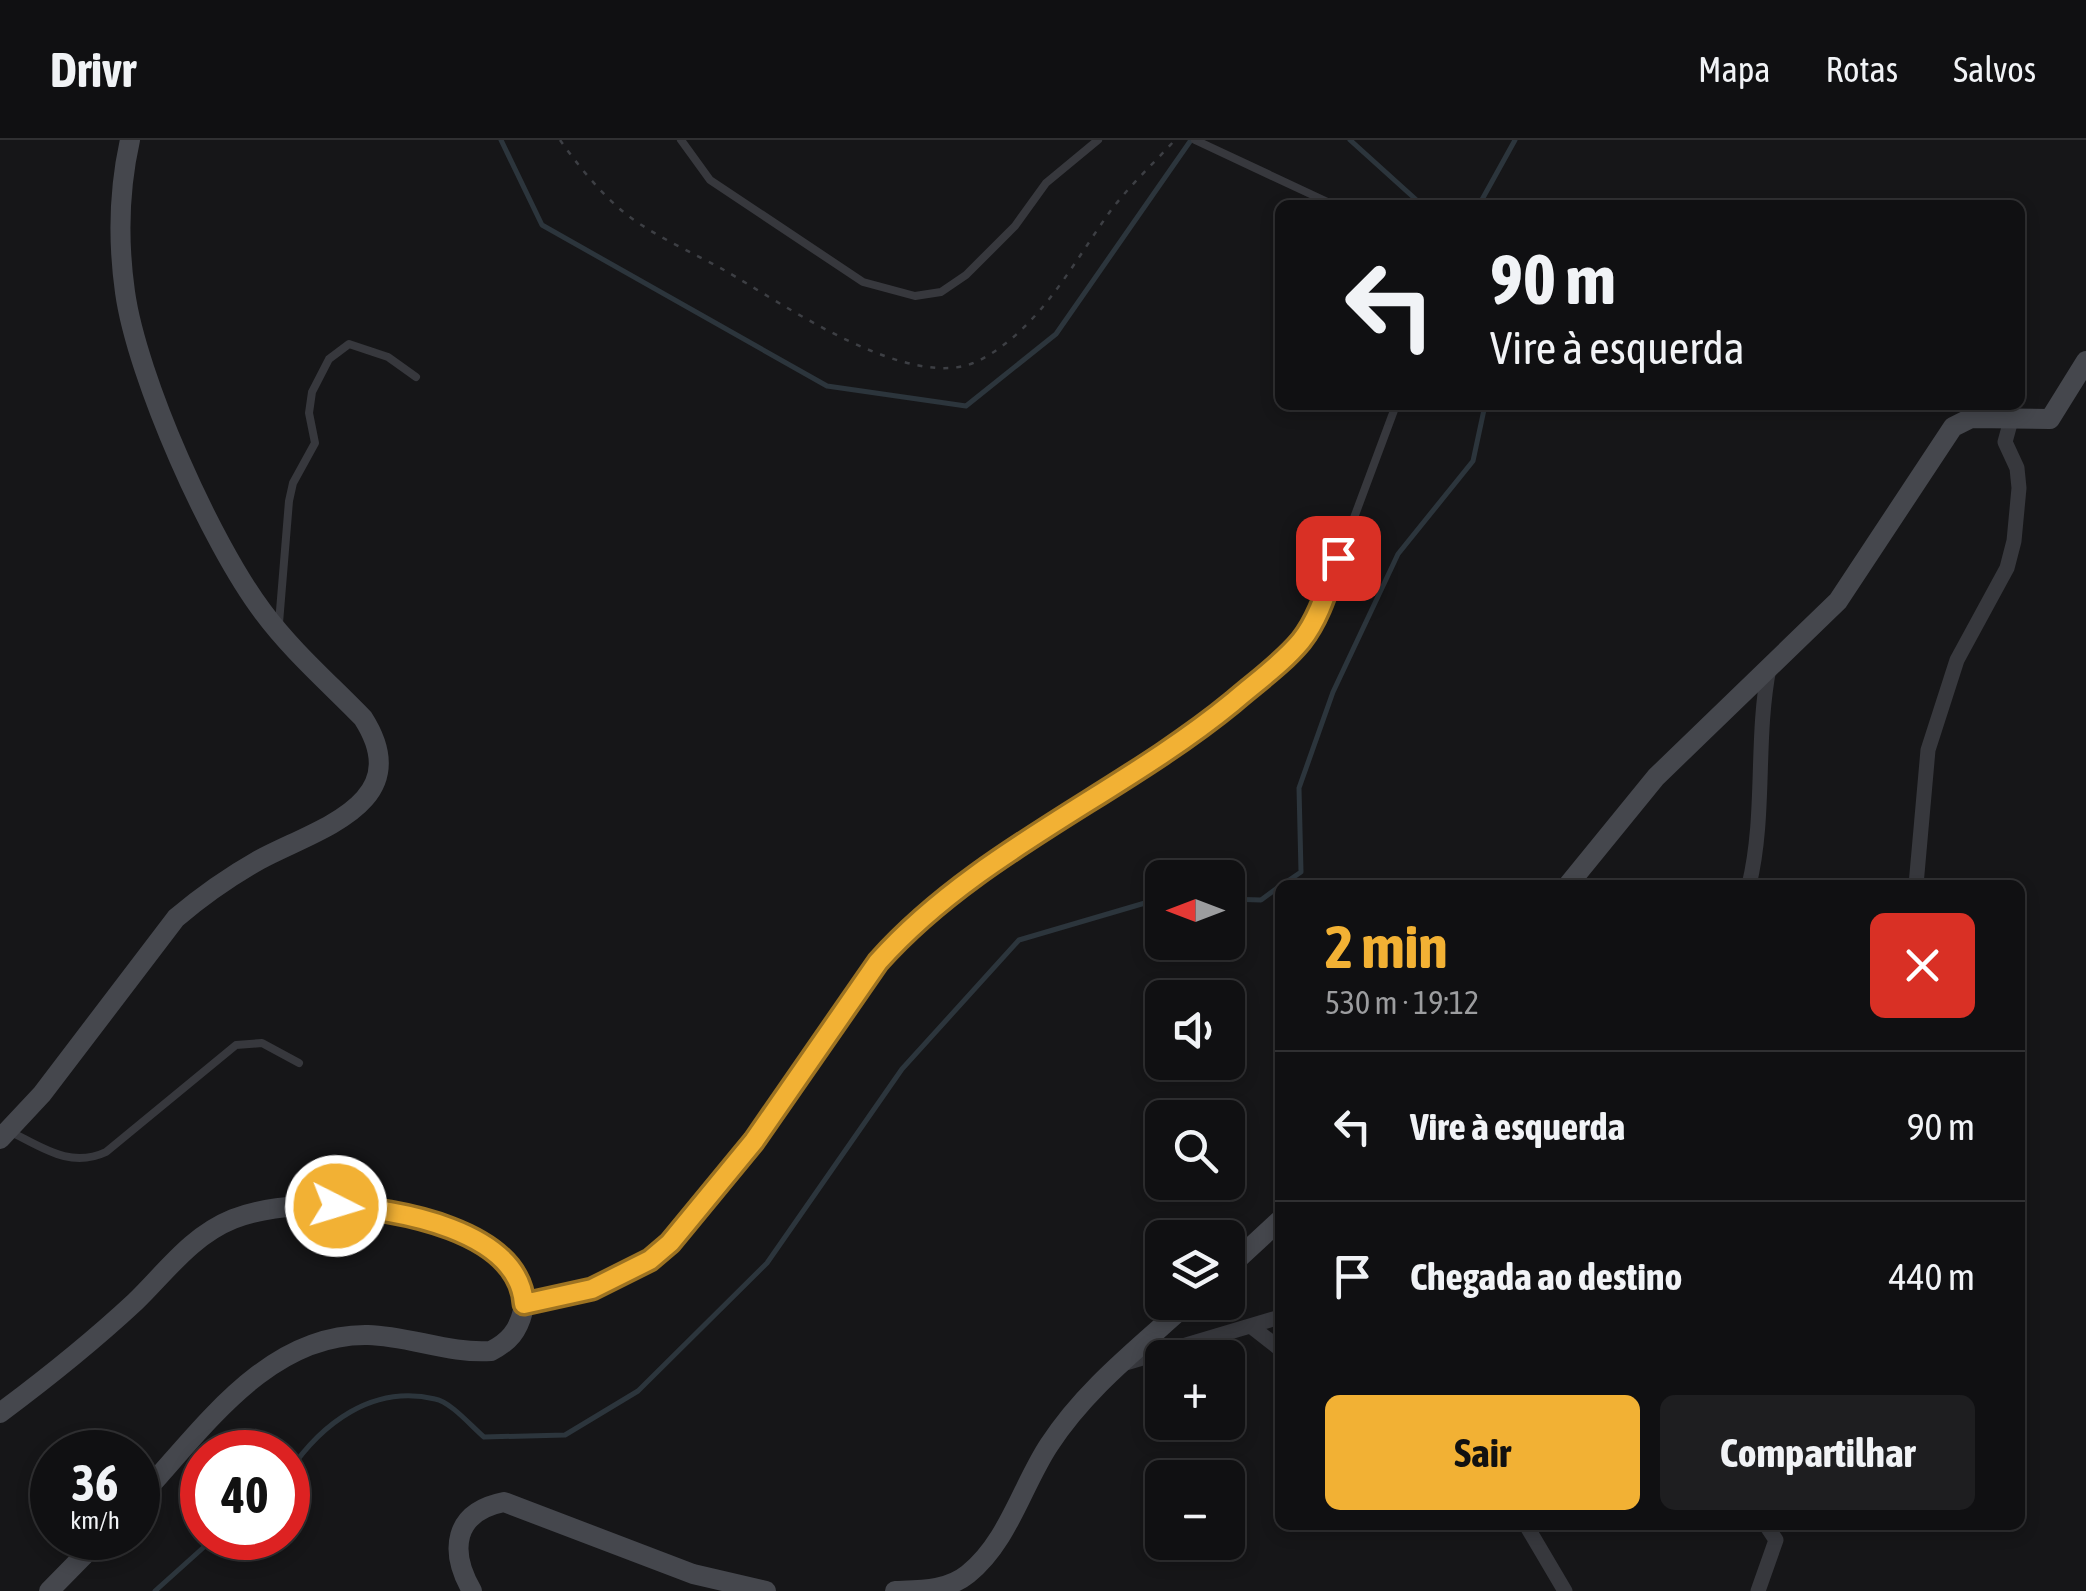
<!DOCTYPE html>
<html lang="pt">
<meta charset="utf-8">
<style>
:root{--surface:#101012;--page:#1e1e20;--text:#f1f3f6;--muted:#9c9d9f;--line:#303032;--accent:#f2b134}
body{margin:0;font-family:"Asap Condensed",sans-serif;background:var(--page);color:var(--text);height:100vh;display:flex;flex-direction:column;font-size:38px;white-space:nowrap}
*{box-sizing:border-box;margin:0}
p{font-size:32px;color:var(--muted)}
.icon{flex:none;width:55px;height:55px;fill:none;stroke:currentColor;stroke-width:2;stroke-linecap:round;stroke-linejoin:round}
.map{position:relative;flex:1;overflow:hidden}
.panel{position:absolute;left:1275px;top:740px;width:750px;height:650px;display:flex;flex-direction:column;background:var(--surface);border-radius:15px;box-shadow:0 5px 15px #0003,0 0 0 2px var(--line)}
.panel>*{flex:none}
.hud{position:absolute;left:1275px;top:60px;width:750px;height:210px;border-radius:15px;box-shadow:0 5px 15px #0003,0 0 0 2px var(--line);background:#101012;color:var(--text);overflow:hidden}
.needle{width:65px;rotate:270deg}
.buttons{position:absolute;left:1145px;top:720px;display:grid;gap:20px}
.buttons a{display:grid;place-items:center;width:100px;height:100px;border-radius:15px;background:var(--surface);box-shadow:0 5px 15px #0003,0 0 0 2px var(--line);font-size:50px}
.speed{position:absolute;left:30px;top:1290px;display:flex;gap:20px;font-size:50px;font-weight:700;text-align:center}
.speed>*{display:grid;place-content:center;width:130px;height:130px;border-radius:50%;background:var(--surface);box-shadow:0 5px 15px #0003,0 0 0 2px var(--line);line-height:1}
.speed small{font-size:25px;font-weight:400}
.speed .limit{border:15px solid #d22;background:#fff;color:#111}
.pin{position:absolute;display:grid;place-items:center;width:85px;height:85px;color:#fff;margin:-42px;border-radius:20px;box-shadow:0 5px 15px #0006}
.me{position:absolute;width:110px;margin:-55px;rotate:95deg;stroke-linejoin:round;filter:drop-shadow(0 0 8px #0008)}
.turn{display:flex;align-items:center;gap:35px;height:210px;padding:0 50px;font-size:45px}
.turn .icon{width:130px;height:130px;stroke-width:2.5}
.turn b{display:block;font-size:70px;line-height:85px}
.round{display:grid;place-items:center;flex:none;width:105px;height:105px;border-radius:15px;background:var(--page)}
.summary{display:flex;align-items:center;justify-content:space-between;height:170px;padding:0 50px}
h1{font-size:60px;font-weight:700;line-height:75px;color:var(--accent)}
.cta{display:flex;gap:20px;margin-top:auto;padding:20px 50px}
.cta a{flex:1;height:115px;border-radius:15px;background:var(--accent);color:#111;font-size:40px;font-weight:700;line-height:115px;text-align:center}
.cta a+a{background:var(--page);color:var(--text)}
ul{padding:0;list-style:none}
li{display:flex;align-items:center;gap:30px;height:150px;padding:0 50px;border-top:2px solid var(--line)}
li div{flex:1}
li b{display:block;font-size:38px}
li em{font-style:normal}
header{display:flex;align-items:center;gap:60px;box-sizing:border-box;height:140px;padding:0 50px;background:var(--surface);border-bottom:2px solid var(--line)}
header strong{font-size:48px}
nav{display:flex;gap:55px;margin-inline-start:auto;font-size:35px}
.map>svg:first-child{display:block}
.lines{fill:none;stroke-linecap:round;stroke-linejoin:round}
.stream{stroke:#2c353c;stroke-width:5}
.path{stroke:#3d3f44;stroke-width:2.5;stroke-dasharray:5 8;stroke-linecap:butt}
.lane{stroke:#37383d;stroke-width:8}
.street{stroke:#37383d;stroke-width:15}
.secondary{stroke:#45474d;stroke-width:20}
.route-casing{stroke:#9d7322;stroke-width:25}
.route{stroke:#f2b134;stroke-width:18}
</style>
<header>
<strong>Drivr</strong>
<nav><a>Mapa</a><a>Rotas</a><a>Salvos</a></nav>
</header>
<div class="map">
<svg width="2086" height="1451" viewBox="0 0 2086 1451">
<rect width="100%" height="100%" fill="#161618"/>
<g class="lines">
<!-- stream -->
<path class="stream" d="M 501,0 L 542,85 L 827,246 L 966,266 L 1056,194 L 1191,0
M 1350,0 L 1422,65
M 1479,65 L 1515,0
M 1282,745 L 1301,732 L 1299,648 L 1333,552 L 1398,414 L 1473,321 L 1485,265
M 1228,759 L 1261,760 L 1280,746
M 288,1333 C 321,1284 372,1244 435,1259 C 451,1262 471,1286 484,1297 L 565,1295 L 638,1251 L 767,1123 L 902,929 L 1019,800 L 1162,758
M 155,1451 L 214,1398"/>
<!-- path -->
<path class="path" d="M 560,0 C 577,24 597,49 620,69 C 649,94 690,111 724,130 C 782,163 913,256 980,220 C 1039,189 1072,125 1109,73 C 1128,47 1153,24 1175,0"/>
<!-- lane -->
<path class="lane" d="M 681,0 L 710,40 L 863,142 L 915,156 L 941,152 L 966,135 L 1015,86 L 1046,43 L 1098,0
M 1195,0 L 1334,65
M 279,483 L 289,361 L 293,343 L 315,303 L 309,273 L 312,252 L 329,219 L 349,204 L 388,217 L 416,237
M 9,991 C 42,1007 70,1029 106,1012 L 236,905 L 262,903 L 299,923
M 524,1165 L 593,1149 L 650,1120 L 669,1103 L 754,1001 L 877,822 C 977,713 1120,655 1233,562 C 1268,533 1298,508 1320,469 L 1396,265"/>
<!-- street -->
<path class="street" d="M 1749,745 C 1766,675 1755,600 1769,528
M 1916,745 L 1928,610 L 1957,520 L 2007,428 L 2014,401 L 2019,348 L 2017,328 L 2005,302 L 2011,280
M 1252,1187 L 1280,1209
M 1119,1225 L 1280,1177
M 1526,1385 L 1565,1451
M 1758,1451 L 1776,1400 L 1766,1385"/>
<!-- secondary -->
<path class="secondary" d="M 1568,745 L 1656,637 L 1838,461 L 1953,287 L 1971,278 L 2050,279 L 2086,221
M 0,999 L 42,954 L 176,778 C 202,756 229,737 259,720 C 316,689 418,664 363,578 C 329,543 292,511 263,472 C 211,403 137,238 125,152 C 118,102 119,49 130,0
M 1228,1128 L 1280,1080
M 0,1273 C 47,1238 92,1202 135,1162 C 166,1132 191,1096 233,1079 C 272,1064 327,1063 368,1068 C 415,1073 539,1107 523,1171 C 518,1191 509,1202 491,1211 C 450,1214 409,1196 368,1195 C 266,1193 201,1292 138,1359
M 49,1451 L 101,1398
M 472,1451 C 449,1411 453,1372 504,1362 L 693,1434 L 766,1451
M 895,1451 C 920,1450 947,1451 968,1434 C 1008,1402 1022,1346 1049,1305 C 1086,1248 1140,1207 1189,1162"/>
</g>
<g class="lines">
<defs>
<path id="route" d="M 336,1066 C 396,1069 519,1090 524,1164 L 592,1149 L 650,1120 L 670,1103 L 754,1001 L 878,822 C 976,712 1121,654 1233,562 C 1256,542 1282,524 1301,501 C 1320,477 1328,446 1338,418"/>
</defs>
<!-- route casing -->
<use href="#route" class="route-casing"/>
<!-- route -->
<use href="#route" class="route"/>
</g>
</svg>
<div class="buttons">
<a><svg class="needle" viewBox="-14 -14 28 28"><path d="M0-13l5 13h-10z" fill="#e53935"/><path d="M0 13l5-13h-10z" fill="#9c9d9f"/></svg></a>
<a><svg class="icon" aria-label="sound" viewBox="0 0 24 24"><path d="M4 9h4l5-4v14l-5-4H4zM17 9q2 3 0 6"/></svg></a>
<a><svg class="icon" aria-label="search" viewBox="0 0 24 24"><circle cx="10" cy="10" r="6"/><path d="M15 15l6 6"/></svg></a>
<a><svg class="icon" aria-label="layers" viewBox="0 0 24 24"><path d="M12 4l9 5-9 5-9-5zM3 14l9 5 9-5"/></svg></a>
<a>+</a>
<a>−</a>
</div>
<div class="speed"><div>36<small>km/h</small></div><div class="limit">40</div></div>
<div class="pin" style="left:1338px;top:418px;background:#d93025"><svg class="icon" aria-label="arrive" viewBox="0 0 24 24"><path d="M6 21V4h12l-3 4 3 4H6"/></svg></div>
<svg class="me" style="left:336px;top:1066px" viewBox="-20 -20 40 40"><circle r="17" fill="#f2b134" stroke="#fff" stroke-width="3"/><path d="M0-11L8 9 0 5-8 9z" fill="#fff"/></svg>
<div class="hud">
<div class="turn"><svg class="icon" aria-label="left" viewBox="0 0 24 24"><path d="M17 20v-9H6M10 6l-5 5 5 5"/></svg><div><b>90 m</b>Vire à esquerda</div></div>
</div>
<section class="panel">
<div class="summary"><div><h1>2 min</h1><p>530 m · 19:12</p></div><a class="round" style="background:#d93025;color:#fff"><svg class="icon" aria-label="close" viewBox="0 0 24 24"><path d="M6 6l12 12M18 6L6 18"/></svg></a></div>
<ul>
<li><svg class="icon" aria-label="left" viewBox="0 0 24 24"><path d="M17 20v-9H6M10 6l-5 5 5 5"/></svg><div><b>Vire à esquerda</b></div><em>90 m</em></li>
<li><svg class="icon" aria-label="arrive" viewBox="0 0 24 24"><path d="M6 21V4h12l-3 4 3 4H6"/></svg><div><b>Chegada ao destino</b></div><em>440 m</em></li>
</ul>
<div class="cta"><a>Sair</a><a>Compartilhar</a></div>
</section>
</div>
